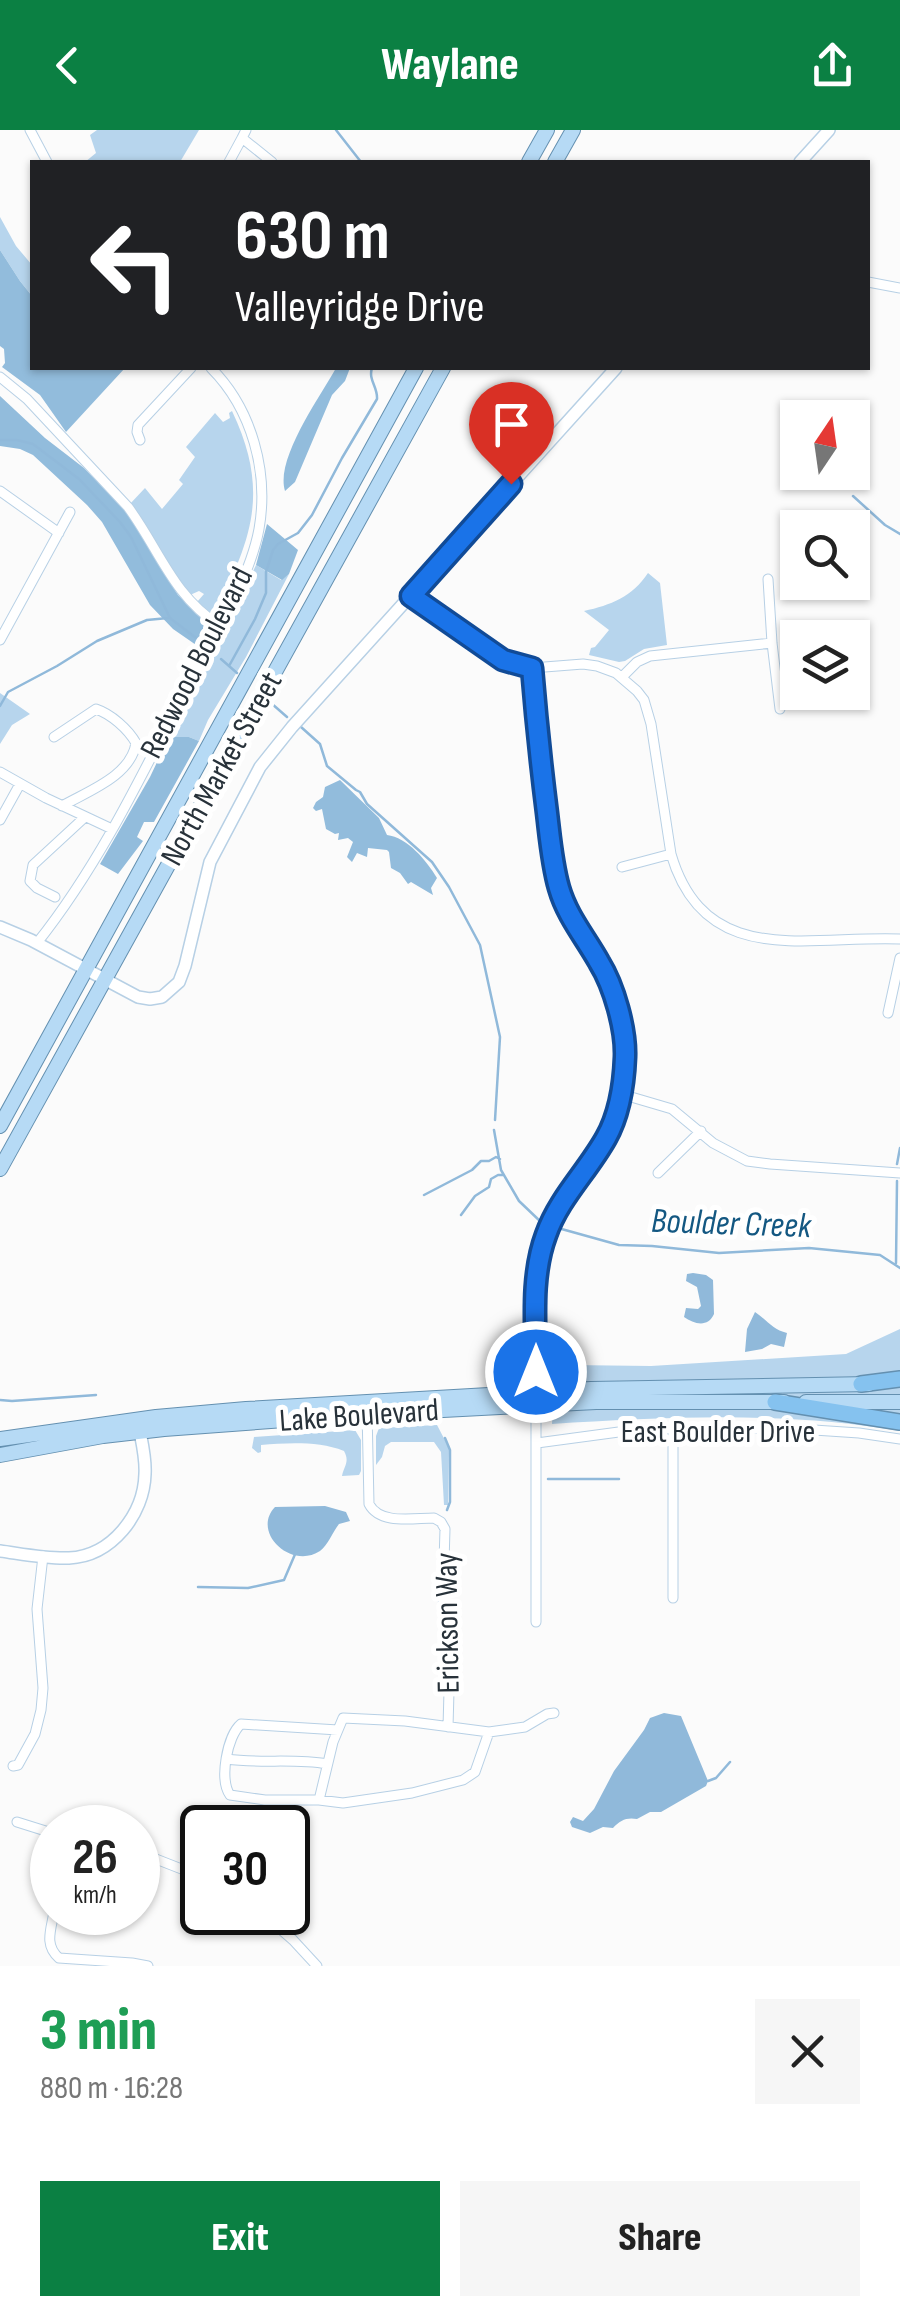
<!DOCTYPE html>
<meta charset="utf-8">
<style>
:root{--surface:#fff;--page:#f6f6f6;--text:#222;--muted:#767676;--accent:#0b8043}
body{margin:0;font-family:"Sofia Sans Condensed",sans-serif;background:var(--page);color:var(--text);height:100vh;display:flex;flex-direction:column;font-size:38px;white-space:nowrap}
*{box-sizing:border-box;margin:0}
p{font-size:32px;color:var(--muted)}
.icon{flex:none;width:55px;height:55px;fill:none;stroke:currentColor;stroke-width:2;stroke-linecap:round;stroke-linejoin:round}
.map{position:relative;height:1836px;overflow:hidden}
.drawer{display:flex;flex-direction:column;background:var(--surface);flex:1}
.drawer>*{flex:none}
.hud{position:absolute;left:30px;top:30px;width:840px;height:210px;border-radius:0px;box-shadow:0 2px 8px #0004;background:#202124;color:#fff;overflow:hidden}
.needle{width:65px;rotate:13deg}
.controls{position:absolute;left:780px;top:270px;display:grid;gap:20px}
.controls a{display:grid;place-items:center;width:90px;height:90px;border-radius:0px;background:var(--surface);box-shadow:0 2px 8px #0004;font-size:50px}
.speed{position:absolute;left:30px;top:1675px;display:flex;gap:20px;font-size:50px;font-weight:700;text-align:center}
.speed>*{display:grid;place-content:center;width:130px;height:130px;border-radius:50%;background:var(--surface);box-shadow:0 2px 8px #0004;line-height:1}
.speed small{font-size:25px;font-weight:400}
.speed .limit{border:5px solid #111;border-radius:15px;background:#fff;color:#111}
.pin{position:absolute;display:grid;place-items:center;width:85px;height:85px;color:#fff;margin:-102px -42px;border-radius:50% 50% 50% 0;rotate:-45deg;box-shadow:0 0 10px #0007}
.pin .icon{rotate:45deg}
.me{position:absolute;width:110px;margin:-55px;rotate:0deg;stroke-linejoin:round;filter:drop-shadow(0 0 8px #0008)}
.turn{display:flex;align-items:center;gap:35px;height:210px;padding:0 40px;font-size:45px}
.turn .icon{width:130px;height:130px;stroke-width:2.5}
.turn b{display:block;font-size:70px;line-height:85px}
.round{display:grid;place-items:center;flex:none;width:105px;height:105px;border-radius:0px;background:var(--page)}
.headline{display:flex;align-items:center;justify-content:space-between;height:170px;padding:0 40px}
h1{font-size:60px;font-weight:800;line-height:75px;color:#1e9e55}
.button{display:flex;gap:20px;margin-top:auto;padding:20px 40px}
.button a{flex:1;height:115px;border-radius:0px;background:var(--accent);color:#fff;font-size:40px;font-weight:800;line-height:115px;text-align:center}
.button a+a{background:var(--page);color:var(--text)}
header{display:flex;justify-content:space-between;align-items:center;height:130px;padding:0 40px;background:var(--accent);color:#fff;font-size:45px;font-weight:800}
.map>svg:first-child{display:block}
.green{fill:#b7d5ed}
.forest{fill:#92bcdc}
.water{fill:#90b9da}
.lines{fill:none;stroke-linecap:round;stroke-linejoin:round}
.stream{stroke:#90b9da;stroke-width:2.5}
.street-casing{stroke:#b7d0e5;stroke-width:11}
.secondary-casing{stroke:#b7d0e5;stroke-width:14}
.primary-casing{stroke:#6490b0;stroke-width:16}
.highway-casing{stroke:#6490b0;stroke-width:18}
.street{stroke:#fff;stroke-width:9}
.secondary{stroke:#fff;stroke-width:11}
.primary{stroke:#b6daf5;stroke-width:14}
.highway{stroke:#85c2ef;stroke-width:15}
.route-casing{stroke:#114b97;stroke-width:25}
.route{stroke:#1a73e8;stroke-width:18}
.labels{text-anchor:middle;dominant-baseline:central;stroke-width:10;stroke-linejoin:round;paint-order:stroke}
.street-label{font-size:32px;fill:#28323a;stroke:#fff}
.water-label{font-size:35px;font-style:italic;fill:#145882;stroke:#fff}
</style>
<header><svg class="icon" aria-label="back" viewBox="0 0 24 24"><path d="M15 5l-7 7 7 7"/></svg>Waylane<svg class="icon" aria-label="share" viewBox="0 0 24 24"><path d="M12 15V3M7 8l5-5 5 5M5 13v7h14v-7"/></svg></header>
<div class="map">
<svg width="900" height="1836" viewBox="0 0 900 1836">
<rect width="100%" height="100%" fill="#fbfbfb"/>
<!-- green -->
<path class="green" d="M 97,0 L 199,0 L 180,32 L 85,32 L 96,23 L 90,5 Z
M 0,87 L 16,116 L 32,135 L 32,166 L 20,151 L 0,120 Z
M 232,281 C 271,363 251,411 213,486 L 210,486 L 197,472 L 204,464 L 199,461 L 190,465 L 187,464 L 129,375 L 145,358 L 162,379 L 183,354 L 179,350 L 195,327 L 186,317 L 215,283 L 223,292 L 230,288 L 229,283 Z
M 256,435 L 281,450 L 289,444 L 246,527 L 208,590 L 199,611 L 189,607 L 169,607 L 212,527 Z
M 648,443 L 660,453 L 667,515 L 644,519 L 625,531 L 619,532 L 589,525 L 591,518 L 595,517 L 609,500 L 584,481 C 611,475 632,467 648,443 Z
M 0,563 L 30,584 L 12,595 L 0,614 Z
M 900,1199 L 900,1301 C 788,1281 665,1287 552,1294 L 555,1229 L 570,1235 L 651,1236 L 846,1224 Z
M 437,1295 L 449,1318 L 448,1375 L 444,1375 L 441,1322 L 434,1312 L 391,1312 L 385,1316 L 382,1327 L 376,1335 L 376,1306 L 379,1298 Z
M 355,1300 L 361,1310 L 361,1341 L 359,1345 L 342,1346 C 344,1336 350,1332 344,1321 C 318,1311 288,1313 261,1315 L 261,1322 L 258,1323 L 252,1318 L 254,1307 Z"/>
<!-- forest -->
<path class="forest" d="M 0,120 L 20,151 L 32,166 L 32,238 L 125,238 L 66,302 L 40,265 L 2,237 L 5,233 L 4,219 L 0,216 Z
M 336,238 L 350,238 L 345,251 L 332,265 L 295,352 L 285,361 C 275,329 320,267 336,238 Z
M 0,266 L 45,308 L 84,338 L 126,381 L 178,465 L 210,494 L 199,517 L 173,499 L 150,475 L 102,392 L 87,375 L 33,325 L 20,319 L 0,316 Z
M 267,394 L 298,420 L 289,444 L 282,450 L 256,435 Z
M 169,607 L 189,607 L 199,611 L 154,692 L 144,692 L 137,707 L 143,711 L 118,744 L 100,734 L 150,647 Z
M 340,650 L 379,688 L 387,705 C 407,707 427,731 437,748 L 431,758 L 433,765 L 411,752 L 408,754 L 400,743 L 391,738 L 389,722 L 387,720 L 368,718 L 367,727 L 357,723 L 352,732 L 347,727 L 353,712 L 348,708 L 338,710 L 339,703 L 335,704 L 326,699 L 322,679 L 316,681 L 313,678 L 316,672 L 323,667 L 325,657 Z"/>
<!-- water -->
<path class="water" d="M 693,1143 L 706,1145 L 713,1150 L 714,1184 C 708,1198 694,1194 684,1187 L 686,1178 L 698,1179 L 701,1176 L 697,1157 L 686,1151 L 687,1144 Z
M 755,1182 C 767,1190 773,1200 787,1203 L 784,1217 L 771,1214 L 762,1219 L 745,1222 L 747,1199 Z
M 325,1376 L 346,1382 L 350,1391 L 339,1394 C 332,1403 328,1415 320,1421 C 291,1440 251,1402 275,1377 Z
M 664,1583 L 681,1586 L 708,1651 L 706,1656 L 661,1682 L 650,1682 L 637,1689 C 627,1687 620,1690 613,1698 L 603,1697 L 590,1703 L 572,1697 L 570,1692 L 573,1687 L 583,1691 L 594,1679 L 614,1641 L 644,1600 L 650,1588 Z"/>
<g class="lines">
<!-- stream -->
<path class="stream" d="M 336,0 L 361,32
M 0,310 L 17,310 L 33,314 L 79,349 L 120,392 L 131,407 L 170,488 L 196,508
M 853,366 L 885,395 L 900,404
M 221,529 L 237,543
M 229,536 L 255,489 L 266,463 L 266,442 L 273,420 L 278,414 L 298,403 L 312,385 L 342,328 L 377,269 C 378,257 368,250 372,238
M 271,573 L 287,587
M 0,576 L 8,562 L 57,536 L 97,511 L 147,490 L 168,488
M 301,597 L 320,614 L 327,636 L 356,660 L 360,662 L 367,674 L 432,732 L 449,757 L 480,815 L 500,907 L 495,990
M 494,1000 L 501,1040 L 519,1071 L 541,1092
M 897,1034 L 900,1018
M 424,1065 L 472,1040 L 481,1031 L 489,1031 L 496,1027 L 500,1029
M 461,1085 L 475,1066 L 489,1057 L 491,1049 L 498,1045 L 503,1045
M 558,1098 L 619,1115 L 652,1116 L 719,1123 L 809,1118 L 880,1125 L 900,1138
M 896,1133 L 897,1051
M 0,1270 L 12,1271 L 96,1265
M 445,1308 L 450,1320 L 450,1372 L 447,1380
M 548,1349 L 619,1349
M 198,1457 L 248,1458 L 284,1450 L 296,1422
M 708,1651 L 716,1648 L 730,1632"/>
<defs>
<path id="street" d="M 30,0 L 47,32
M 246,0 L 242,8 L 272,32
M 229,32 L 242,8
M 868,152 L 900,158
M 0,247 L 27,269 L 128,377 C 159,419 173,466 219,495
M 140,310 L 137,302 L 138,295 L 191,238
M 0,361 L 59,403
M 768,449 L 772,513 L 780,579
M 411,466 L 503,530 L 532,538 L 583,534 L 597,536 L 616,543 L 637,561 L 644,570 L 651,594 L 671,724 C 705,840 809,805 900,809
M 0,510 L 70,382
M 532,538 L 554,739 L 569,784 L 601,834 L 608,850 L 619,883 L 625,926 L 621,964 L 609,1002 L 592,1030 L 567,1062 L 546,1105 L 538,1133 L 536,1164 L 536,1492
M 622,547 L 637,532 L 650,526 L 772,513
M 54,607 L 96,579 C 111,584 128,599 136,613 C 131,646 88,661 62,676
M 0,642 L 46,668 L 112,699
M 0,690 L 20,654
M 622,737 L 671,724
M 55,767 L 37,758 L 30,751 L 33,735 L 85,687
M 37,813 C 100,734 144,641 190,551 C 214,507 250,448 259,399 C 269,342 252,279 211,238
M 888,883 L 900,828
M 621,964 L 672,979 L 713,1013 L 747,1031 L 770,1034 L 900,1043
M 658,1043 L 701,1001
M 367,1280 L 369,1374 C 380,1395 413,1388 434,1388 L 441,1392 L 445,1399 L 443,1466 L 449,1561 L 448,1597
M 537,1313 L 641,1299 L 784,1298 L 859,1303 L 900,1309
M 673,1468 L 673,1298
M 338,1600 L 241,1594 C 227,1606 219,1650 230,1665 L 265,1670 L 319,1670 L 343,1673 L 412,1663 L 463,1650 L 475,1642 L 489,1602
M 227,1629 C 260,1634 294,1628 327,1634
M 13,1636 L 18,1635 L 35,1604 L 41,1580 L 43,1558 L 37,1479 L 43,1426
M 319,1670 L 333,1612 L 343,1588 L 405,1591 L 489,1602 L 525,1597 L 547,1584 L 554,1583
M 17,1692 L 52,1703
M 138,1722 L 202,1747
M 54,1782 C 51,1800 44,1815 59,1828 L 132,1833 L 148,1836
M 261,1782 L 293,1810 L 317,1836"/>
<path id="secondary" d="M 800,32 L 829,0
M 0,797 L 31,810 L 138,867 L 150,869 L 162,867 L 179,852 L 185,836 L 210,732 L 260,637 L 292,597 L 616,238
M 0,1421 C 22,1424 47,1429 69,1428 C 112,1426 144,1384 145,1344 C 146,1328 142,1313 139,1297"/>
<path id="primary" d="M 529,32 L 547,0
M 555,32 L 573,0
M 0,996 L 416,238
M 0,1039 L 443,238
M 806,1272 L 900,1272
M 0,1309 L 156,1287 L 246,1279 L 591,1259 L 869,1254
M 0,1325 L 103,1306 L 164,1299 L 367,1284 L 596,1272 L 784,1272"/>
<path id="highway" d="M 861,1254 L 900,1249
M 775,1272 L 900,1292"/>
</defs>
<!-- street casing -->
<use href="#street" class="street-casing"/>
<!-- secondary casing -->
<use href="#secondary" class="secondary-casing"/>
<!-- primary casing -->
<use href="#primary" class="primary-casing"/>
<!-- highway casing -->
<use href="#highway" class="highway-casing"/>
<!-- street -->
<use href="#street" class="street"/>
<!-- secondary -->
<use href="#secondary" class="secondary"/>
<!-- primary -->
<use href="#primary" class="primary"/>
<!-- highway -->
<use href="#highway" class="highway"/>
</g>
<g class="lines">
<defs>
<path id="route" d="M 511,354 L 411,466 L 503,530 L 532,538 C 536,587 541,635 547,683 C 550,708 552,734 559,758 C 567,786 585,807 599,832 C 614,856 626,899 625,927 C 624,953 619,985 606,1008 C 587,1042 559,1068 546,1105 C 530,1148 536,1197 536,1242"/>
</defs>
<!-- route casing -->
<use href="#route" class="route-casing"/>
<!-- route -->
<use href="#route" class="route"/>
</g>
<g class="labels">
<!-- street labels -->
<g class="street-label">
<text transform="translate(197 533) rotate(-63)">Redwood Boulevard</text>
<text transform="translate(222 639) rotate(-61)">North Market Street</text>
<text transform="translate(359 1286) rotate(-4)">Lake Boulevard</text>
<text x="718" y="1302">East Boulder Drive</text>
<text transform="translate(448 1493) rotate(-91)">Erickson Way</text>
</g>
<!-- water labels -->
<g class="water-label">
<text transform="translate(731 1094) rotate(2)">Boulder Creek</text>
</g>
</g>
</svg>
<div class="controls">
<a><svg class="needle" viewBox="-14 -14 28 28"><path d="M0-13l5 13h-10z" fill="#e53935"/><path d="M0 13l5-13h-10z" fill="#767676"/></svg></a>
<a><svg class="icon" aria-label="search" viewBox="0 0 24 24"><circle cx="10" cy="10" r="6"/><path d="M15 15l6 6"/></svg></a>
<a><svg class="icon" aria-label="layers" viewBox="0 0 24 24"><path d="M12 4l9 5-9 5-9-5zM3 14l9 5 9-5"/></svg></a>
</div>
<div class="speed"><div>26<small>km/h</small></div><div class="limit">30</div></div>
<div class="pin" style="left:511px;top:354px;background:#d93025"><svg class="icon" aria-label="arrive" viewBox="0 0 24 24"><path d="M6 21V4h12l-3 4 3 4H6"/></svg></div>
<svg class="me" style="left:536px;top:1242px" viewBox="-20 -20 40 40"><circle r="17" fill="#1a73e8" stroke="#fff" stroke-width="3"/><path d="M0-11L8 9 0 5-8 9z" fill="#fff"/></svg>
<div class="hud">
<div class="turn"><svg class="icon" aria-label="left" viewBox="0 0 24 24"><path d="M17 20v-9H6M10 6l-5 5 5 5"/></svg><div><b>630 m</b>Valleyridge Drive</div></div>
</div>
</div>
<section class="drawer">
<div class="headline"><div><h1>3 min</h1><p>880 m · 16:28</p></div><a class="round"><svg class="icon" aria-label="close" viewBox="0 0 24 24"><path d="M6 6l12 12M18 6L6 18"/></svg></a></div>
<div class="button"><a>Exit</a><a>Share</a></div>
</section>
